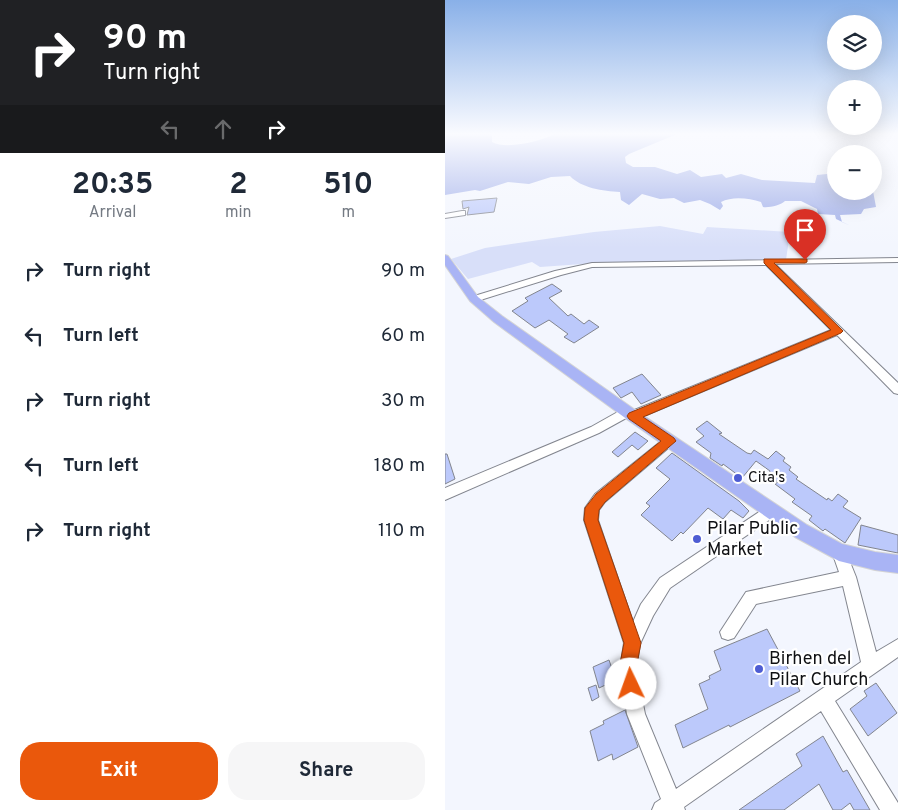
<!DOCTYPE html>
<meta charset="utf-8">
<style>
:root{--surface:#fff;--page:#f6f6f7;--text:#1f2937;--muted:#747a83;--accent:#ea580c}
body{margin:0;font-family:Overpass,sans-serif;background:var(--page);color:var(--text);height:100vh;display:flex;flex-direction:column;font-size:19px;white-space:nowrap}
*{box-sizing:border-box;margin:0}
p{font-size:16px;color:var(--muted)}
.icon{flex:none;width:28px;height:28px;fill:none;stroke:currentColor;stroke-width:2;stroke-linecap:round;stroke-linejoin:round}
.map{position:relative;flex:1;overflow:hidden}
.details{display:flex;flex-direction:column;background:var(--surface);width:445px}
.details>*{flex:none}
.hud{background:#202124;color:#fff;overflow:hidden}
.controls{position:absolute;left:382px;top:15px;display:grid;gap:10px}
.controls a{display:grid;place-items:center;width:55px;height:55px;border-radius:50%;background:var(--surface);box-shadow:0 5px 20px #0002;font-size:25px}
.pin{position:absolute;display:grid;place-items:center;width:42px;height:42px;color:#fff;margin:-51px -21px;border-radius:50% 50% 50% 0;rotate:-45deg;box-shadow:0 0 5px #0007}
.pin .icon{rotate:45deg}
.me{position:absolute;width:55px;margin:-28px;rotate:357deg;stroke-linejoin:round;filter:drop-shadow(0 0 4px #0008)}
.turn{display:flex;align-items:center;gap:18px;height:105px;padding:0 20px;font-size:22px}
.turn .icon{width:65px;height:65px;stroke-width:2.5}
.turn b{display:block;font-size:35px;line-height:42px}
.lanes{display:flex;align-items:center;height:48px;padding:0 20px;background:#0003;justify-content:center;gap:25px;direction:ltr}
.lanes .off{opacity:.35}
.eta{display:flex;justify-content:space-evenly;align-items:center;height:85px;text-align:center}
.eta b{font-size:30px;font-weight:700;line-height:35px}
.primary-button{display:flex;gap:10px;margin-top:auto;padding:10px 20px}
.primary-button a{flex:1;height:58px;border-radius:20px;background:var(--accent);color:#fff;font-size:20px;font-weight:700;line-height:58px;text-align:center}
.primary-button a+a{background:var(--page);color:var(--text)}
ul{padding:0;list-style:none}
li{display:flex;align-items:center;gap:15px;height:65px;padding:0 20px}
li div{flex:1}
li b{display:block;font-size:19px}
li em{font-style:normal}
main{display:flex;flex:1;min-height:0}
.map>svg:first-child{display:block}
.green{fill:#d8dff9}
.water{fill:#9cabe8}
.building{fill:#bcc9fb;stroke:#82858e}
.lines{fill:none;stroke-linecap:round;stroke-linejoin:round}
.minor-casing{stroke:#83868f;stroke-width:2}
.major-casing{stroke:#d4d4d5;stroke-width:2}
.minor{fill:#fff;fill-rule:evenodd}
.major{fill:#a9b4f5;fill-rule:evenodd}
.route{fill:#ea580c;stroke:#983908}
.poi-dot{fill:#4e5dd3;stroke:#fff;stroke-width:2}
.labels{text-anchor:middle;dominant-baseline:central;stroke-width:4.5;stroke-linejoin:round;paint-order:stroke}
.poi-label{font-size:15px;fill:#0f1013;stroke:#fff;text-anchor:start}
.near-poi-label{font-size:18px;fill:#0f1013;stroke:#fff;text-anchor:start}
</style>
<main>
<section class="details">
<div class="hud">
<div class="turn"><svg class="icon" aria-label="right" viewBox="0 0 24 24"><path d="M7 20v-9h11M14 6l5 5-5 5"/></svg><div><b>90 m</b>Turn right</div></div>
<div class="lanes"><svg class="icon off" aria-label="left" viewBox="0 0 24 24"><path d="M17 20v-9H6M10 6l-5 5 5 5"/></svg><svg class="icon off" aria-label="ahead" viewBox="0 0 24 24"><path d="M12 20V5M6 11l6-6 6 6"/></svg><svg class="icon" aria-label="right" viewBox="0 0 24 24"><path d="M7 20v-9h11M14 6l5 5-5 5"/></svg></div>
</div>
<div class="eta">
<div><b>20:35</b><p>Arrival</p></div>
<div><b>2</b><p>min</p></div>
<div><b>510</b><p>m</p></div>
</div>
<ul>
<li><svg class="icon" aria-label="right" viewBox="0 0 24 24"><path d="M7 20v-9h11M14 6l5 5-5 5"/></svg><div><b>Turn right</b></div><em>90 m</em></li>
<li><svg class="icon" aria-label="left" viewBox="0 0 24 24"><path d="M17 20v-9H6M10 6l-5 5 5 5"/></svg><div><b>Turn left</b></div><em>60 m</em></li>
<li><svg class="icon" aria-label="right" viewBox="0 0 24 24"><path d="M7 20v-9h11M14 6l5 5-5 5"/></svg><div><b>Turn right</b></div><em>30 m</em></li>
<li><svg class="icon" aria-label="left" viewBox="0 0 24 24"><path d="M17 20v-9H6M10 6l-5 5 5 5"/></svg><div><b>Turn left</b></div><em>180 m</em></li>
<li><svg class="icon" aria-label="right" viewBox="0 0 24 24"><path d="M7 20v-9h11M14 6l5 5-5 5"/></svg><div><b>Turn right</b></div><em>110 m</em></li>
</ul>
<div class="primary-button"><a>Exit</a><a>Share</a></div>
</section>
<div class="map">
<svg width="453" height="810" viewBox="0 0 453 810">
<rect width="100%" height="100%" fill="#f3f6fe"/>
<!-- green -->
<path class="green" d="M 215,226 L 258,234 L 262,227 L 345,232 L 341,260 L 152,263 L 95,267 L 87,262 L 23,279 L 6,259 L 40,248 L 149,232 Z"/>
<!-- water -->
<path class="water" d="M 0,134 L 47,134 L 47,142 C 62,150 96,141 110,134 L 232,134 L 184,154 L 180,157 L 181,163 L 188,167 L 210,167 L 232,174 L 245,170 L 256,177 L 277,174 L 281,178 L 296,174 L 317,180 L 370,183 L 372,175 L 382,174 L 382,171 L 391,167 L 391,191 L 428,191 L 431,207 L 419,209 L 416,214 L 395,215 L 397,222 L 406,226 L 391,219 L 390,215 L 373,214 L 372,209 L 356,201 L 340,201 C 336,205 324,208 318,207 L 316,202 C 304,198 287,196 276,202 L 278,206 L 275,210 L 265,204 L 255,200 L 239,203 L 229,198 L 215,199 L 197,194 L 184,205 L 176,200 L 175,192 C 158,191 136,188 125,176 L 106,177 L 84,184 L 63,182 L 35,191 L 30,190 L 0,195 Z"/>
<!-- building -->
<path class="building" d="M 52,198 L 49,212 L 22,215 L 24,207 L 18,209 L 17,201 Z
M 107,284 L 117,291 L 104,298 L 123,316 L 126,314 L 139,324 L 144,320 L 154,327 L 129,343 L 119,337 L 123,334 L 104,320 L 90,328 L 67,311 L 83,301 L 80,298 Z
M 197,374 L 216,395 L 196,404 L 187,392 L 176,398 L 168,388 Z
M 262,421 L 277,433 L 274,434 L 302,453 L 306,454 L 309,450 L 323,459 L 331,451 L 340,458 L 338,461 L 346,467 L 344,470 L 353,477 L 351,479 L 382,500 L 383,498 L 387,501 L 393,494 L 403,501 L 398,507 L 416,518 L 400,543 L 380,529 L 378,531 L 364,520 L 367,516 L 347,502 L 350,499 L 330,484 L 333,482 L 324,476 L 325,471 L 311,461 L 297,478 L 278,464 L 277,466 L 265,458 L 266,453 L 251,442 L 259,436 L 251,429 Z
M 190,432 L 203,441 L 193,450 L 187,445 L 173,457 L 167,452 Z
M 227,453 L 294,501 L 304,511 L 298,518 L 286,510 L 278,519 L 263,508 L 238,534 L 236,532 L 227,541 L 196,515 L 205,506 L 201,503 L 225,479 L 211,468 Z
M 0,454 L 2,454 L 10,479 L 0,484 Z
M 416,525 L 453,535 L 453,553 L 413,545 Z
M 322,629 L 355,691 L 285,727 L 284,725 L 238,748 L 230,725 L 263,709 L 254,684 L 265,679 L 264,676 L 276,670 L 269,651 Z
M 164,660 L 171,680 L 154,688 L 148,667 Z
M 431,683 L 452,713 L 423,736 L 405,709 L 422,696 L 419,691 Z
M 151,685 L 154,697 L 147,701 L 143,688 Z
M 180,710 L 193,747 L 168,760 L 167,754 L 153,761 L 145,731 L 159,724 L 158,721 Z
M 378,736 L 398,772 L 402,770 L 425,810 L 409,810 L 405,803 L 396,810 L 388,810 L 374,784 L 339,810 L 294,810 L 357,766 L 351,754 Z"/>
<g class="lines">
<defs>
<path id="minor" d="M 17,211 L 20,211 L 20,215 L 0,218 L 0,214 Z
M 453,258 L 453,262 L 330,264 L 453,383 L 453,394 L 449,393 L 392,335 L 192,419 L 188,420 L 183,417 L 154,433 L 0,500 L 0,488 L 146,427 L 178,409 L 182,408 L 187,411 L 386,330 L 321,265 L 147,267 L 116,275 L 29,302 L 26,301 L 26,297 L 110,271 L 147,263 Z
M 224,436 L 228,438 L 230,441 L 228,444 L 160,502 L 154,510 L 153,520 L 188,622 L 196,604 L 215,578 L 320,508 L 325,506 L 330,508 L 332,512 L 330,516 L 225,588 L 208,616 L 195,644 L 191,669 L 200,714 L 231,789 L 416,662 L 398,586 L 311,604 L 289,638 L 283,640 L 277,638 L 275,632 L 301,592 L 394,572 L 387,552 L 389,547 L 394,545 L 399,547 L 411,577 L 431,652 L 453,639 L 453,657 L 390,701 L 453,803 L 453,810 L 435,810 L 376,711 L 239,807 L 240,810 L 207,810 L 210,803 L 216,799 L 182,714 L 175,669 L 179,643 L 139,520 L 140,508 L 150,494 L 220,438 Z"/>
<path id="major" d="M 0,255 L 3,256 L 33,297 L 57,316 L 193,412 L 362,525 L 397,544 L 430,552 L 453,555 L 453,573 L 430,570 L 394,561 L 350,537 L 183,420 L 49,322 L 25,301 L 0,265 Z"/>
</defs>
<!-- minor casing -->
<use href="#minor" class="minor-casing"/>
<!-- major casing -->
<use href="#major" class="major-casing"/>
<!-- minor -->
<use href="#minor" class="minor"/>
<!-- major -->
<use href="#major" class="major"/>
</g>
<!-- sky -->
<linearGradient id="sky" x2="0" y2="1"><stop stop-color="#89b0e8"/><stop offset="0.54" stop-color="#fafbff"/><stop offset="1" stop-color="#fafbff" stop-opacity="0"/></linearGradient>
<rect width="453" height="248" fill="url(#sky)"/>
<!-- route -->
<path class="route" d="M 319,259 L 362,259 L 362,262 L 360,263 L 329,263 L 398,331 L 396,333 L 198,417 L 229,438 L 231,441 L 160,502 L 154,510 L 153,520 L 196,643 L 191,669 L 194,684 L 192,690 L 186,692 L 179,690 L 174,669 L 179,643 L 139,520 L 140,508 L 151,494 L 216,441 L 184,419 L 182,416 L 184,413 L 386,330 L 319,263 Z"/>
<!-- markers -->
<g class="poi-dot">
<circle cx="293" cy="478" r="5"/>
<circle cx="252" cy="539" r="5"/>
<circle cx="314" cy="669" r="5"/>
</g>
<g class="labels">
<!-- poi labels -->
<g class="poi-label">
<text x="303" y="478">Cita's</text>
</g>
<!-- near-poi labels -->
<g class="near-poi-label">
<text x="262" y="529">Pilar Public<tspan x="262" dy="21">Market</tspan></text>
<text x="324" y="659">Birhen del<tspan x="324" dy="21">Pilar Church</tspan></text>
</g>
</g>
</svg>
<div class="controls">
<a><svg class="icon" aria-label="layers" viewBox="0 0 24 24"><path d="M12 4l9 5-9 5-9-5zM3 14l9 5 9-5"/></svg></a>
<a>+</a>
<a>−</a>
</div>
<div class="pin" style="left:360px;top:260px;background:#d93025"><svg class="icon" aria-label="arrive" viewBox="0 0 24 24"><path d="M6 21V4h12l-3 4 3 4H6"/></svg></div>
<svg class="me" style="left:186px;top:684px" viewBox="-20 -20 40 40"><circle r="19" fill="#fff"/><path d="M0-13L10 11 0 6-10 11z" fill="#ea580c"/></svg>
</div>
</main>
